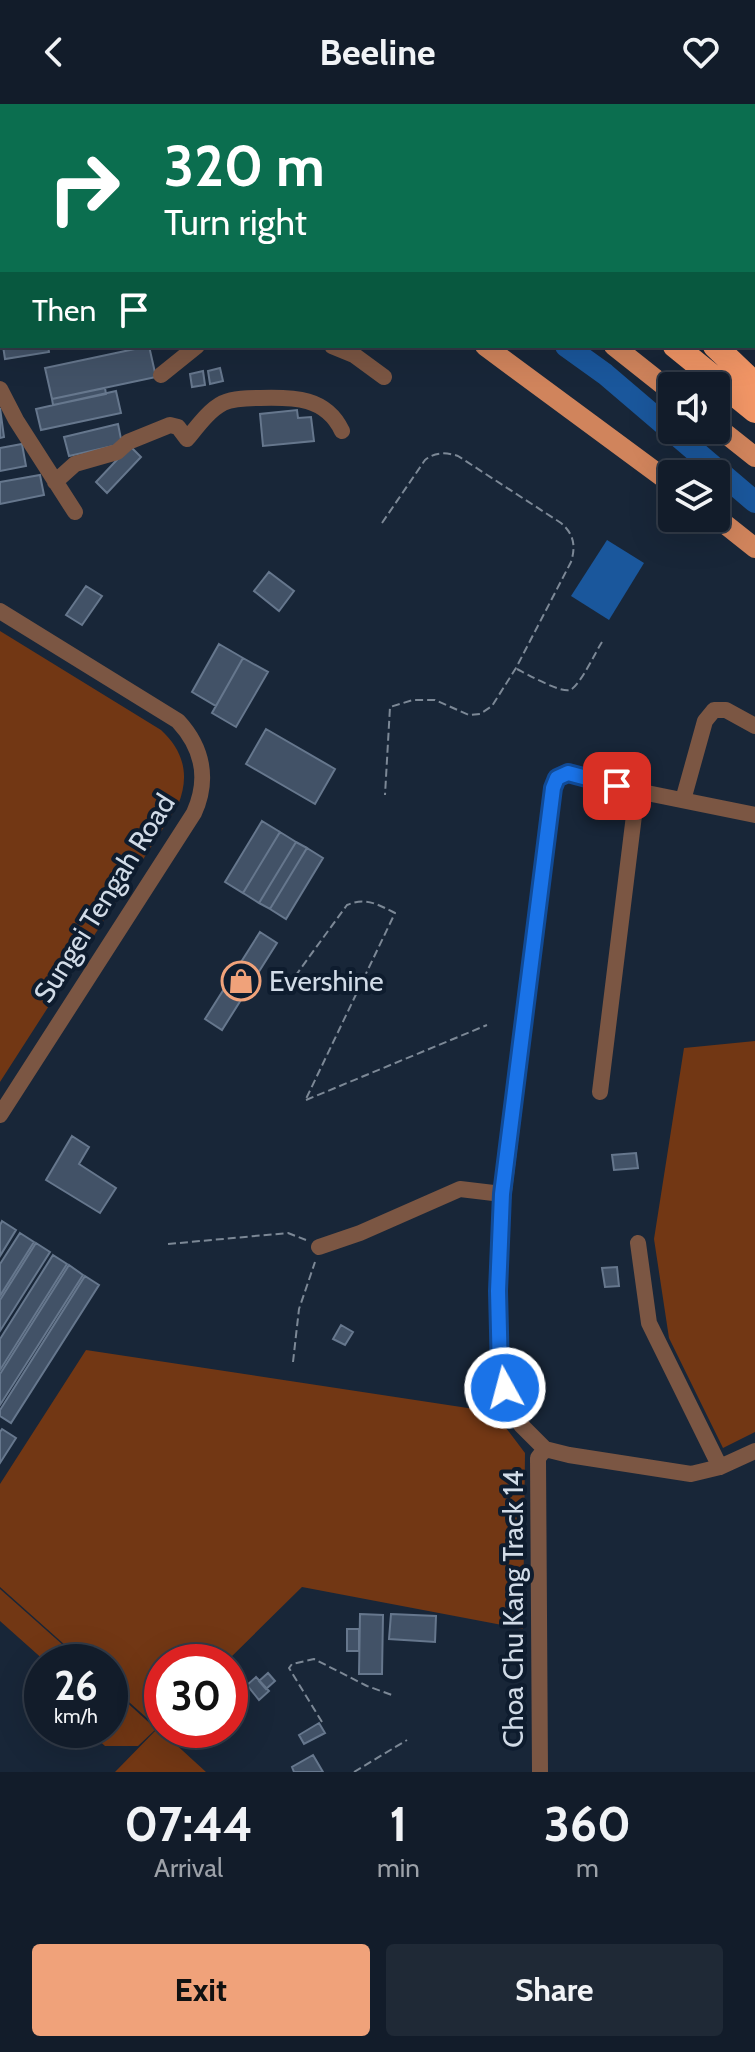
<!DOCTYPE html>
<style>
:root{--surface:#121c2a;--page:#1f2936;--text:#f1f3f6;--muted:#9ca1a8;--line:#313a47;--accent:#f0a27a}
body{margin:0;font-family:Cabin,sans-serif;background:var(--page);color:var(--text);height:100vh;display:flex;flex-direction:column;font-size:30px;white-space:nowrap}
*{box-sizing:border-box;margin:0}
p{font-size:26px;color:var(--muted)}
.icon{flex:none;width:44px;height:44px;fill:none;stroke:currentColor;stroke-width:2;stroke-linecap:round;stroke-linejoin:round}
.map{position:relative;height:1668px;overflow:hidden}
.sheet{display:flex;flex-direction:column;background:var(--surface);flex:1}
.sheet>*{flex:none}
.banner{position:absolute;left:0px;top:0px;width:756px;height:244px;box-shadow:0 8px 32px #0002,0 0 0 2px var(--line);background:#0b6e4f;color:#fff;overflow:hidden}
.controls{position:absolute;left:658px;top:268px;display:grid;gap:16px}
.controls a{display:grid;place-items:center;width:72px;height:72px;border-radius:8px;background:var(--surface);box-shadow:0 8px 32px #0002,0 0 0 2px var(--line);font-size:40px}
.speed{position:absolute;left:24px;top:1540px;display:flex;gap:16px;font-size:40px;font-weight:700;text-align:center}
.speed>*{display:grid;place-content:center;width:104px;height:104px;border-radius:50%;background:var(--surface);box-shadow:0 8px 32px #0002,0 0 0 2px var(--line);line-height:1}
.speed small{font-size:20px;font-weight:400}
.speed .limit{border:12px solid #d22;background:#fff;color:#111}
.pin{position:absolute;display:grid;place-items:center;width:68px;height:68px;color:#fff;margin:-34px;border-radius:16px;box-shadow:0 4px 12px #0006}
.me{position:absolute;width:88px;margin:-44px;rotate:353deg;stroke-linejoin:round;filter:drop-shadow(0 0 6px #0008)}
.turn{display:flex;align-items:center;gap:28px;height:168px;padding:0 32px;font-size:36px}
.turn .icon{width:104px;height:104px;stroke-width:2.5}
.turn b{display:block;font-size:56px;line-height:68px}
.then{display:flex;align-items:center;height:76px;padding:0 32px;background:#0003;gap:16px;font-size:30px}
.eta{display:flex;justify-content:space-evenly;align-items:center;height:136px;text-align:center}
.eta b{font-size:48px;font-weight:700;line-height:56px}
.cta{display:flex;gap:16px;margin-top:auto;padding:16px 32px}
.cta a{flex:1;height:92px;border-radius:8px;background:var(--accent);color:#111;font-size:32px;font-weight:700;line-height:92px;text-align:center}
.cta a+a{background:var(--page);color:var(--text)}
header{display:flex;justify-content:space-between;align-items:center;height:104px;padding:0 32px;background:var(--surface);font-size:36px;font-weight:700}
.map>svg:first-child{display:block}
.green{fill:#723714}
.water{fill:#1a579c}
.lines{fill:none;stroke-linecap:round;stroke-linejoin:round}
.river{stroke:#1a579c;stroke-width:22}
.building{fill:#425267;stroke:#66778d;stroke-width:2}
.path{stroke:#7c8896;stroke-width:2;stroke-dasharray:8 4;stroke-linecap:butt}
.minor{stroke:#7b5643;stroke-width:16}
.major{stroke:#d0845c;stroke-width:20}
.highway{stroke:#f29666;stroke-width:24}
.route-casing{stroke:#114b97;stroke-width:20}
.route{stroke:#1a73e8;stroke-width:14}
.labels{text-anchor:middle;dominant-baseline:central;stroke-width:8;stroke-linejoin:round;paint-order:stroke}
.street-label{font-size:28px;fill:#d1dbe7;stroke:#0e1c2e}
.poi-label{font-size:28px;fill:#d1dbe7;stroke:#0e1c2e;text-anchor:start}
</style>
<header><svg class="icon" aria-label="back" viewBox="0 0 24 24"><path d="M15 5l-7 7 7 7"/></svg>Beeline<svg class="icon" aria-label="heart" viewBox="0 0 24 24"><path d="M12 20l-8-8c-3-5 5-10 8-4 3-6 11-1 8 4z"/></svg></header>
<div class="map">
<svg width="755" height="1668" viewBox="0 0 755 1668">
<rect width="100%" height="100%" fill="#182638"/>
<!-- green -->
<path class="green" d="M 0,527 L 161,626 C 184,647 190,672 178,701 L 0,978 Z
M 755,937 L 755,1328 L 723,1344 L 669,1234 L 654,1135 L 684,944 Z
M 86,1246 L 494,1308 L 525,1349 L 523,1525 L 302,1483 L 226,1558 L 162,1558 L 162,1621 L 159,1625 L 206,1668 L 115,1668 L 158,1624 L 110,1581 L 110,1558 L 84,1558 L 0,1483 L 0,1380 Z
M 0,1485 L 82,1558 L 46,1558 L 0,1517 Z
M 110,1583 L 156,1625 L 138,1642 L 105,1642 L 87,1626 L 110,1626 Z"/>
<!-- water -->
<path class="water" d="M 607,436 L 644,459 L 609,516 L 571,492 Z"/>
<g class="lines">
<!-- river -->
<path class="river" d="M 230,0 L 233,2
M 566,242 L 605,270 L 755,398"/>
</g>
<!-- building -->
<path class="building" d="M 3,242 L 48,242 L 49,248 L 5,255 Z
M 149,242 L 156,273 L 52,295 L 45,264 Z
M 220,264 L 223,277 L 210,280 L 208,267 Z
M 203,267 L 205,281 L 192,283 L 190,270 Z
M 105,284 L 106,290 L 53,301 L 52,295 Z
M 116,287 L 121,309 L 41,326 L 36,305 Z
M 0,304 L 4,333 L 0,334 Z
M 297,306 L 298,314 L 311,313 L 314,337 L 263,342 L 260,310 Z
M 118,320 L 122,340 L 69,352 L 64,333 Z
M 22,340 L 26,362 L 0,367 L 0,344 Z
M 130,342 L 141,353 L 107,389 L 96,378 Z
M 40,371 L 44,391 L 0,400 L 0,378 Z
M 269,468 L 294,487 L 279,507 L 254,487 Z
M 86,482 L 102,492 L 82,521 L 66,511 Z
M 219,540 L 243,554 L 216,602 L 192,588 Z
M 243,554 L 268,568 L 236,623 L 212,609 Z
M 266,625 L 335,665 L 315,700 L 246,660 Z
M 262,717 L 280,728 L 243,789 L 225,778 Z
M 280,728 L 296,738 L 259,799 L 243,789 Z
M 296,738 L 307,744 L 270,805 L 259,799 Z
M 307,744 L 323,754 L 286,815 L 270,805 Z
M 260,828 L 277,839 L 222,926 L 205,915 Z
M 72,1032 L 89,1043 L 79,1060 L 116,1084 L 100,1109 L 46,1076 Z
M 636,1049 L 638,1064 L 614,1066 L 612,1051 Z
M 2,1117 L 16,1126 L 0,1152 L 0,1121 Z
M 20,1129 L 34,1138 L 0,1192 L 0,1160 Z
M 36,1139 L 50,1148 L 0,1227 L 0,1196 Z
M 53,1151 L 67,1160 L 0,1266 L 0,1235 Z
M 69,1161 L 83,1171 L 0,1301 L 0,1270 Z
M 617,1163 L 619,1182 L 605,1183 L 602,1164 Z
M 85,1172 L 99,1181 L 11,1319 L 0,1312 L 0,1306 Z
M 341,1221 L 353,1228 L 345,1241 L 333,1235 Z
M 2,1325 L 16,1334 L 0,1359 L 0,1328 Z
M 360,1510 L 383,1511 L 382,1570 L 359,1570 Z
M 391,1510 L 436,1512 L 435,1538 L 389,1535 Z
M 347,1525 L 359,1525 L 359,1547 L 347,1547 Z
M 268,1569 L 275,1577 L 266,1585 L 259,1577 Z
M 256,1573 L 269,1587 L 259,1596 L 247,1581 Z
M 319,1619 L 325,1629 L 304,1640 L 299,1631 Z
M 313,1651 L 323,1668 L 294,1668 L 292,1663 Z"/>
<g class="lines">
<!-- path -->
<path class="path" d="M 6,2 L 8,0
M 105,2 L 107,0
M 0,9 L 2,7
M 754,35 L 755,35
M 382,419 L 425,356 C 435,348 446,348 458,352 L 561,419 C 574,430 576,442 571,458 L 516,564 L 492,602 L 480,610 L 469,611 L 435,596 L 413,596 L 390,603 L 385,691
M 517,565 C 527,570 560,589 570,586 C 580,582 596,547 602,538
M 288,882 L 347,801 C 366,793 377,800 395,809 L 305,997
M 306,996 L 487,921
M 168,1140 L 288,1129 L 306,1136
M 293,1258 L 299,1205 L 315,1158
M 322,1618 L 289,1564 L 292,1560 L 314,1555 L 367,1582 L 392,1591
M 354,1668 L 407,1636"/>
<!-- minor -->
<path class="minor" d="M 712,0 L 712,2
M 0,76 L 2,73
M 0,220 L 2,220
M 332,242 L 354,251 L 384,273
M 161,271 L 197,242
M 0,285 L 16,316 L 75,408
M 55,378 L 75,360 L 117,348 L 128,338 L 170,321 L 178,323 L 187,335 C 197,323 209,306 223,299 C 234,294 248,294 260,294 C 294,293 326,293 342,327
M 0,507 L 178,617 C 203,644 209,676 194,709 L 0,1011
M 683,696 L 705,617 L 714,606 L 726,606 L 755,622
M 755,711 L 637,687 L 575,670 L 568,669 L 557,674 L 553,684 L 500,1120 L 500,1268 L 509,1299 L 521,1321 L 545,1345 L 569,1351 L 691,1370 L 720,1363 L 755,1347
M 600,988 L 637,687
M 638,1139 L 649,1219 L 720,1363
M 319,1143 L 360,1129 L 460,1085 L 502,1090
M 540,1668 L 538,1354 L 545,1345"/>
<!-- major -->
<path class="major" d="M 37,2 L 39,0
M 70,2 L 72,0
M 0,44 L 2,42
M 0,90 L 2,90
M 485,242 L 672,380
M 614,242 L 672,288
M 716,322 L 755,353
M 716,413 L 755,444"/>
<!-- highway -->
<path class="highway" d="M 380,0 L 382,2
M 465,0 L 467,2
M 517,0 L 519,2
M 594,0 L 595,2
M 754,183 L 755,184
M 754,221 L 755,222
M 675,242 L 755,307
M 715,242 L 755,280"/>
</g>
<g class="lines">
<defs>
<path id="route" d="M 505,1284 L 500,1268 L 498,1187 L 502,1090 L 553,684 L 557,674 L 568,669 L 617,682"/>
</defs>
<!-- route casing -->
<use href="#route" class="route-casing"/>
<!-- route -->
<use href="#route" class="route"/>
</g>
<!-- icons -->
<defs>
<symbol id="shop-ring" viewBox="-11 -11 22 22"><circle r="9.5" fill="#0e1c2e" stroke="#f0a27a" stroke-width="1.5"/><path d="M-5-2.5h2.3a2.7 3.5 0 0 1 5.4 0H5L5.5 6h-11ZM-1.5-2.5h3a1.5 2.3 0 0 0-3 0Z" fill="#f0a27a"/></symbol>
</defs>
<g fill-rule="evenodd">
<use href="#shop-ring" x="219" y="855" width="44" height="44"/>
</g>
<g class="labels">
<!-- street labels -->
<g class="street-label">
<text transform="translate(104 794) rotate(-58)">Sungei Tengah Road</text>
<text transform="translate(513 1505) rotate(-90)">Choa Chu Kang Track 14</text>
</g>
<!-- poi labels -->
<g class="poi-label">
<text x="269" y="877">Evershine</text>
</g>
</g>
</svg>
<div class="controls">
<a><svg class="icon" aria-label="sound" viewBox="0 0 24 24"><path d="M4 9h4l5-4v14l-5-4H4zM17 9q2 3 0 6"/></svg></a>
<a><svg class="icon" aria-label="layers" viewBox="0 0 24 24"><path d="M12 4l9 5-9 5-9-5zM3 14l9 5 9-5"/></svg></a>
</div>
<div class="speed"><div>26<small>km/h</small></div><div class="limit">30</div></div>
<div class="pin" style="left:617px;top:682px;background:#d93025"><svg class="icon" aria-label="arrive" viewBox="0 0 24 24"><path d="M6 21V4h12l-3 4 3 4H6"/></svg></div>
<svg class="me" style="left:505px;top:1284px" viewBox="-20 -20 40 40"><circle r="17" fill="#1a73e8" stroke="#fff" stroke-width="3"/><path d="M0-11L8 9 0 5-8 9z" fill="#fff"/></svg>
<div class="banner">
<div class="turn"><svg class="icon" aria-label="right" viewBox="0 0 24 24"><path d="M7 20v-9h11M14 6l5 5-5 5"/></svg><div><b>320 m</b>Turn right</div></div>
<div class="then">Then<svg class="icon" aria-label="arrive" viewBox="0 0 24 24"><path d="M6 21V4h12l-3 4 3 4H6"/></svg></div>
</div>
</div>
<section class="sheet">
<div class="eta">
<div><b>07:44</b><p>Arrival</p></div>
<div><b>1</b><p>min</p></div>
<div><b>360</b><p>m</p></div>
</div>
<div class="cta"><a>Exit</a><a>Share</a></div>
</section>
